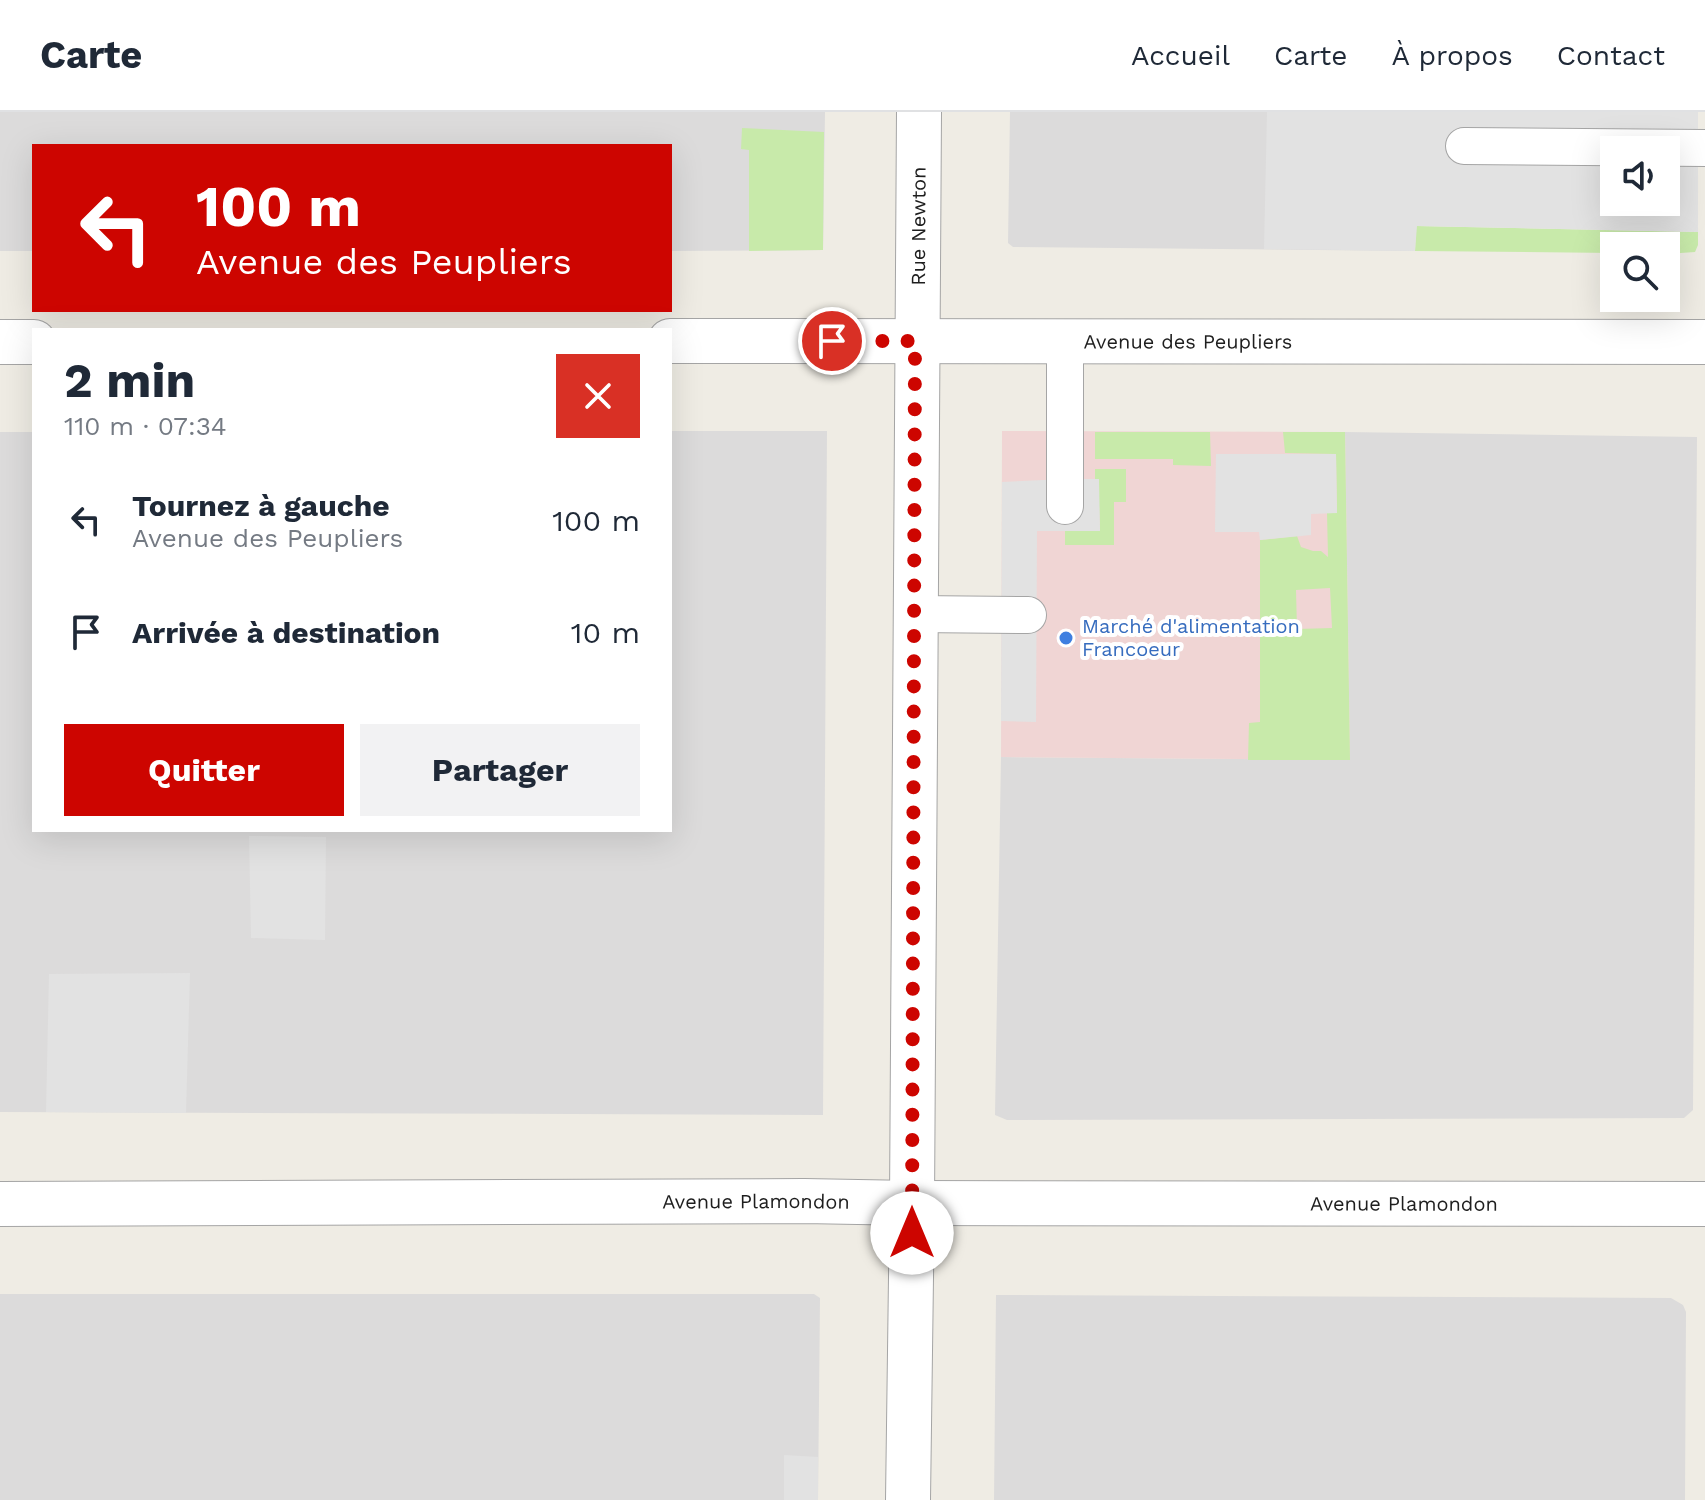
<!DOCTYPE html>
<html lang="fr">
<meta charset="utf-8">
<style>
:root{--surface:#fff;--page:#f2f2f3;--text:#1f2937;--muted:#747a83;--line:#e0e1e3;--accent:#cd0500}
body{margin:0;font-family:"Work Sans",sans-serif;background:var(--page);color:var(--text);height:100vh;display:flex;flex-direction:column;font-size:30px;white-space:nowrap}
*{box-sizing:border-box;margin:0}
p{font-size:26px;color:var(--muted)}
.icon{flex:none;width:44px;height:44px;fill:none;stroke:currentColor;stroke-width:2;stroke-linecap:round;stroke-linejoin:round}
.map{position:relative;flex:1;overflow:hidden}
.sheet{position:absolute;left:32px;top:216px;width:640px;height:504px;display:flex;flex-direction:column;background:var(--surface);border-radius:0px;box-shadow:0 8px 32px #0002}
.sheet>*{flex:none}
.guide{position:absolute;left:32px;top:32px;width:640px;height:168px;border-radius:0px;box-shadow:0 8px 32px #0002;background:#cd0500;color:#fff;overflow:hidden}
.controls{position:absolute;left:1600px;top:24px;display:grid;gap:16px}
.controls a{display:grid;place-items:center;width:80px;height:80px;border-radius:0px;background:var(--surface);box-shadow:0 8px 32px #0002;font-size:40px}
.pin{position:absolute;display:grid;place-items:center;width:68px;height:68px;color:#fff;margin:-34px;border:4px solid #fff;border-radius:50%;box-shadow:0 2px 8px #0007}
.me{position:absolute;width:88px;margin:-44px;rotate:0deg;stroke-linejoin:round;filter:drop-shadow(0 0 6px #0008)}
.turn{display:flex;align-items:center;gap:28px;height:168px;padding:0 32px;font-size:36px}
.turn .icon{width:104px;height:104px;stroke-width:2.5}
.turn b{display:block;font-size:56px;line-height:68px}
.round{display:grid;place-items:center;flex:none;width:84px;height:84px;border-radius:0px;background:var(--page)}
.head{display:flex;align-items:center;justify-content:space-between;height:136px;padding:0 32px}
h1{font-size:48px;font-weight:700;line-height:60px}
.button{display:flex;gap:16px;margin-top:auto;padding:16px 32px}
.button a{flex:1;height:92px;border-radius:0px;background:var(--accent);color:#fff;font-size:32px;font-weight:700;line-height:92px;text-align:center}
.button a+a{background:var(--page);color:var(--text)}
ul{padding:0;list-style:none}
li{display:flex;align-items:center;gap:24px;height:112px;padding:0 32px}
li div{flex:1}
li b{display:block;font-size:30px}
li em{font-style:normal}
header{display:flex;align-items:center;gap:48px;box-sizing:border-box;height:112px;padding:0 40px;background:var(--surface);border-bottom:2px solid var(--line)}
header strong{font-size:38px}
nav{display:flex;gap:44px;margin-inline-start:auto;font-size:28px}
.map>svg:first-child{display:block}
.residential{fill:#dcdbdb}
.commercial{fill:#f0d5d4}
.grass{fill:#c8eaaa;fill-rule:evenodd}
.parking{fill:#e2e2e2;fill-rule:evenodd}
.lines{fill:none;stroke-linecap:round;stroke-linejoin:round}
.service-casing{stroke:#a5a5a5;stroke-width:38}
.minor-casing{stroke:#a5a5a5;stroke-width:46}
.tertiary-casing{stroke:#a5a5a5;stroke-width:46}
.service{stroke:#fff;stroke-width:36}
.minor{stroke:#fff;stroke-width:44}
.tertiary{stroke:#fff;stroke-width:44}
.route{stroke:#cd0500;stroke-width:14;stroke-dasharray:0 25.2}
.shop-dot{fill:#3f7fe0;stroke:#fff;stroke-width:3}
.labels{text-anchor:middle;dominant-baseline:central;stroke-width:8;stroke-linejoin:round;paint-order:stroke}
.street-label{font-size:20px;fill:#1e1e1e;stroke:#fff}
.shop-label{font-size:20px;fill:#366cbe;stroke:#fff;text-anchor:start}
</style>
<header>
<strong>Carte</strong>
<nav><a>Accueil</a><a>Carte</a><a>À propos</a><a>Contact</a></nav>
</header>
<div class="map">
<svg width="1705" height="1388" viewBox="0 0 1705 1388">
<rect width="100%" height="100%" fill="#efece4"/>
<!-- residential -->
<path class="residential" d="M 0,0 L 825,0 L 823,138 L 670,139 L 670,34 L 34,34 L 34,139 L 0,139 Z
M 1010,0 L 1419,0 L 1415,139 L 1013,135 L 1008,131 Z
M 670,319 L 827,319 L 823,1003 L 0,1000 L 0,320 L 34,320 L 34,718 L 670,718 Z
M 1345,320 L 1697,325 L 1693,998 L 1684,1006 L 1007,1008 L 995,1003 L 1001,645 L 1350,648 Z
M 0,1182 L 814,1182 L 820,1186 L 818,1388 L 0,1388 Z
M 996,1183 L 1671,1186 L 1683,1193 L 1686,1200 L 1685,1388 L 994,1388 Z"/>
<!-- commercial -->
<path class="commercial" d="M 1002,319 L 1345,320 L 1350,648 L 1001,645 Z"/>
<!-- grass -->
<path class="grass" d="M 742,16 L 824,20 L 823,138 L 749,139 L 749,38 L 741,37 Z
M 1416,114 L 1698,120 L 1698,133 L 1695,140 L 1666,142 L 1666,134 L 1614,134 L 1614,141 L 1415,139 Z
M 1095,320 L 1210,320 L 1211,354 L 1173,353 L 1173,347 L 1095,347 Z
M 1283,320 L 1345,320 L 1350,648 L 1248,648 L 1249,611 L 1260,610 L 1260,428 L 1297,424 L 1301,435 L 1313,439 L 1321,439 L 1328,445 L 1327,401 L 1337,401 L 1336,342 L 1285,341 ZM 1330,476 L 1332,516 L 1297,517 L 1296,478 Z
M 1095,357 L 1126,357 L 1126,390 L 1114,390 L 1114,433 L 1065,433 L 1065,419 L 1100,418 L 1098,367 L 1095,368 Z"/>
<!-- parking -->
<path class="parking" d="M 1267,0 L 1698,0 L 1698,120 L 1417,114 L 1415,139 L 1264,137 ZM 1614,38 L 1666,38 L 1666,90 L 1614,90 Z
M 1216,342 L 1336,342 L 1337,401 L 1311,402 L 1311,423 L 1260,428 L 1259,420 L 1215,420 Z
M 1066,367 L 1099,367 L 1100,419 L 1037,419 L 1036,610 L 1001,609 L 1002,370 Z
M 249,724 L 326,725 L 325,828 L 251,826 Z
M 190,861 L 186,1001 L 46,1000 L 49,862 Z
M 784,1343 L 818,1345 L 818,1388 L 784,1388 Z"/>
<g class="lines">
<defs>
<path id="service" d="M 1464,34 L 1705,36
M 1065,229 L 1065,394
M 915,502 L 1028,503"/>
<g id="minor">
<path id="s1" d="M 670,229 L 1705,230"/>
<path d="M 0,230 L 34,230"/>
<path id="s2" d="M 0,1092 L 804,1089 L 912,1091 L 1705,1092"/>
</g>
<g id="tertiary">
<path id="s3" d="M 908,1388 L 912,1091 L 919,0"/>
</g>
</defs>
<!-- service casing -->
<use href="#service" class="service-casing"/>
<!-- minor casing -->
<use href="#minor" class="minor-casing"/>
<!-- tertiary casing -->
<use href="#tertiary" class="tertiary-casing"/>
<!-- service -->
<use href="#service" class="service"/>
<!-- minor -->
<use href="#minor" class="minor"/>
<!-- tertiary -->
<use href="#tertiary" class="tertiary"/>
</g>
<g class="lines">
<!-- route -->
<path class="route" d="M 832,229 L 915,229 L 912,1121"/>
</g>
<!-- markers -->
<circle class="shop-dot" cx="1066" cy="526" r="8"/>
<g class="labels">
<!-- street labels -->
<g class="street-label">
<text stroke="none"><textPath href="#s3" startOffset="1274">Rue Newton</textPath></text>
<text stroke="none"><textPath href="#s1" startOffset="518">Avenue des Peupliers</textPath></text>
<text stroke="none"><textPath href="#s2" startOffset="756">Avenue Plamondon</textPath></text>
<text stroke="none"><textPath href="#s2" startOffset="1404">Avenue Plamondon</textPath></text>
</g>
<!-- shop labels -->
<g class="shop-label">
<text x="1082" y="514">Marché d'alimentation<tspan x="1082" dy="23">Francoeur</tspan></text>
</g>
</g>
</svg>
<div class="controls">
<a><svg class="icon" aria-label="sound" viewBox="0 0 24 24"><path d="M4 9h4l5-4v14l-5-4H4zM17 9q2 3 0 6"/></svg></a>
<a><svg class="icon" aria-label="search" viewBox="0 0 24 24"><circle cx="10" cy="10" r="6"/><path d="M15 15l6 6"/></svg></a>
</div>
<div class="pin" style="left:832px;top:229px;background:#d93025"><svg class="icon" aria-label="arrive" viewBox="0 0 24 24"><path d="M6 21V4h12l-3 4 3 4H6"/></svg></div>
<svg class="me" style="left:912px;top:1121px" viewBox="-20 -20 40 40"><circle r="19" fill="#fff"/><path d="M0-13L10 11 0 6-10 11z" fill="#cd0500"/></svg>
<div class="guide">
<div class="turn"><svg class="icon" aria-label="left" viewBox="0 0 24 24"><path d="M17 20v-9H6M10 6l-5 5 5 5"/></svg><div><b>100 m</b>Avenue des Peupliers</div></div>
</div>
<section class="sheet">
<div class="head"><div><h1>2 min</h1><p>110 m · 07:34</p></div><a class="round" style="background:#d93025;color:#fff"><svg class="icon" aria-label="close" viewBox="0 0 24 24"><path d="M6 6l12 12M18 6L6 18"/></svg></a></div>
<ul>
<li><svg class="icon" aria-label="left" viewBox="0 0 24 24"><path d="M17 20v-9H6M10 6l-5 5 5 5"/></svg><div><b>Tournez à gauche</b><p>Avenue des Peupliers</p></div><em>100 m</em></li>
<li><svg class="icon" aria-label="arrive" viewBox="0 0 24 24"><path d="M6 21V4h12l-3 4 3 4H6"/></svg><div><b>Arrivée à destination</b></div><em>10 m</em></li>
</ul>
<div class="button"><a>Quitter</a><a>Partager</a></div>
</section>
</div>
